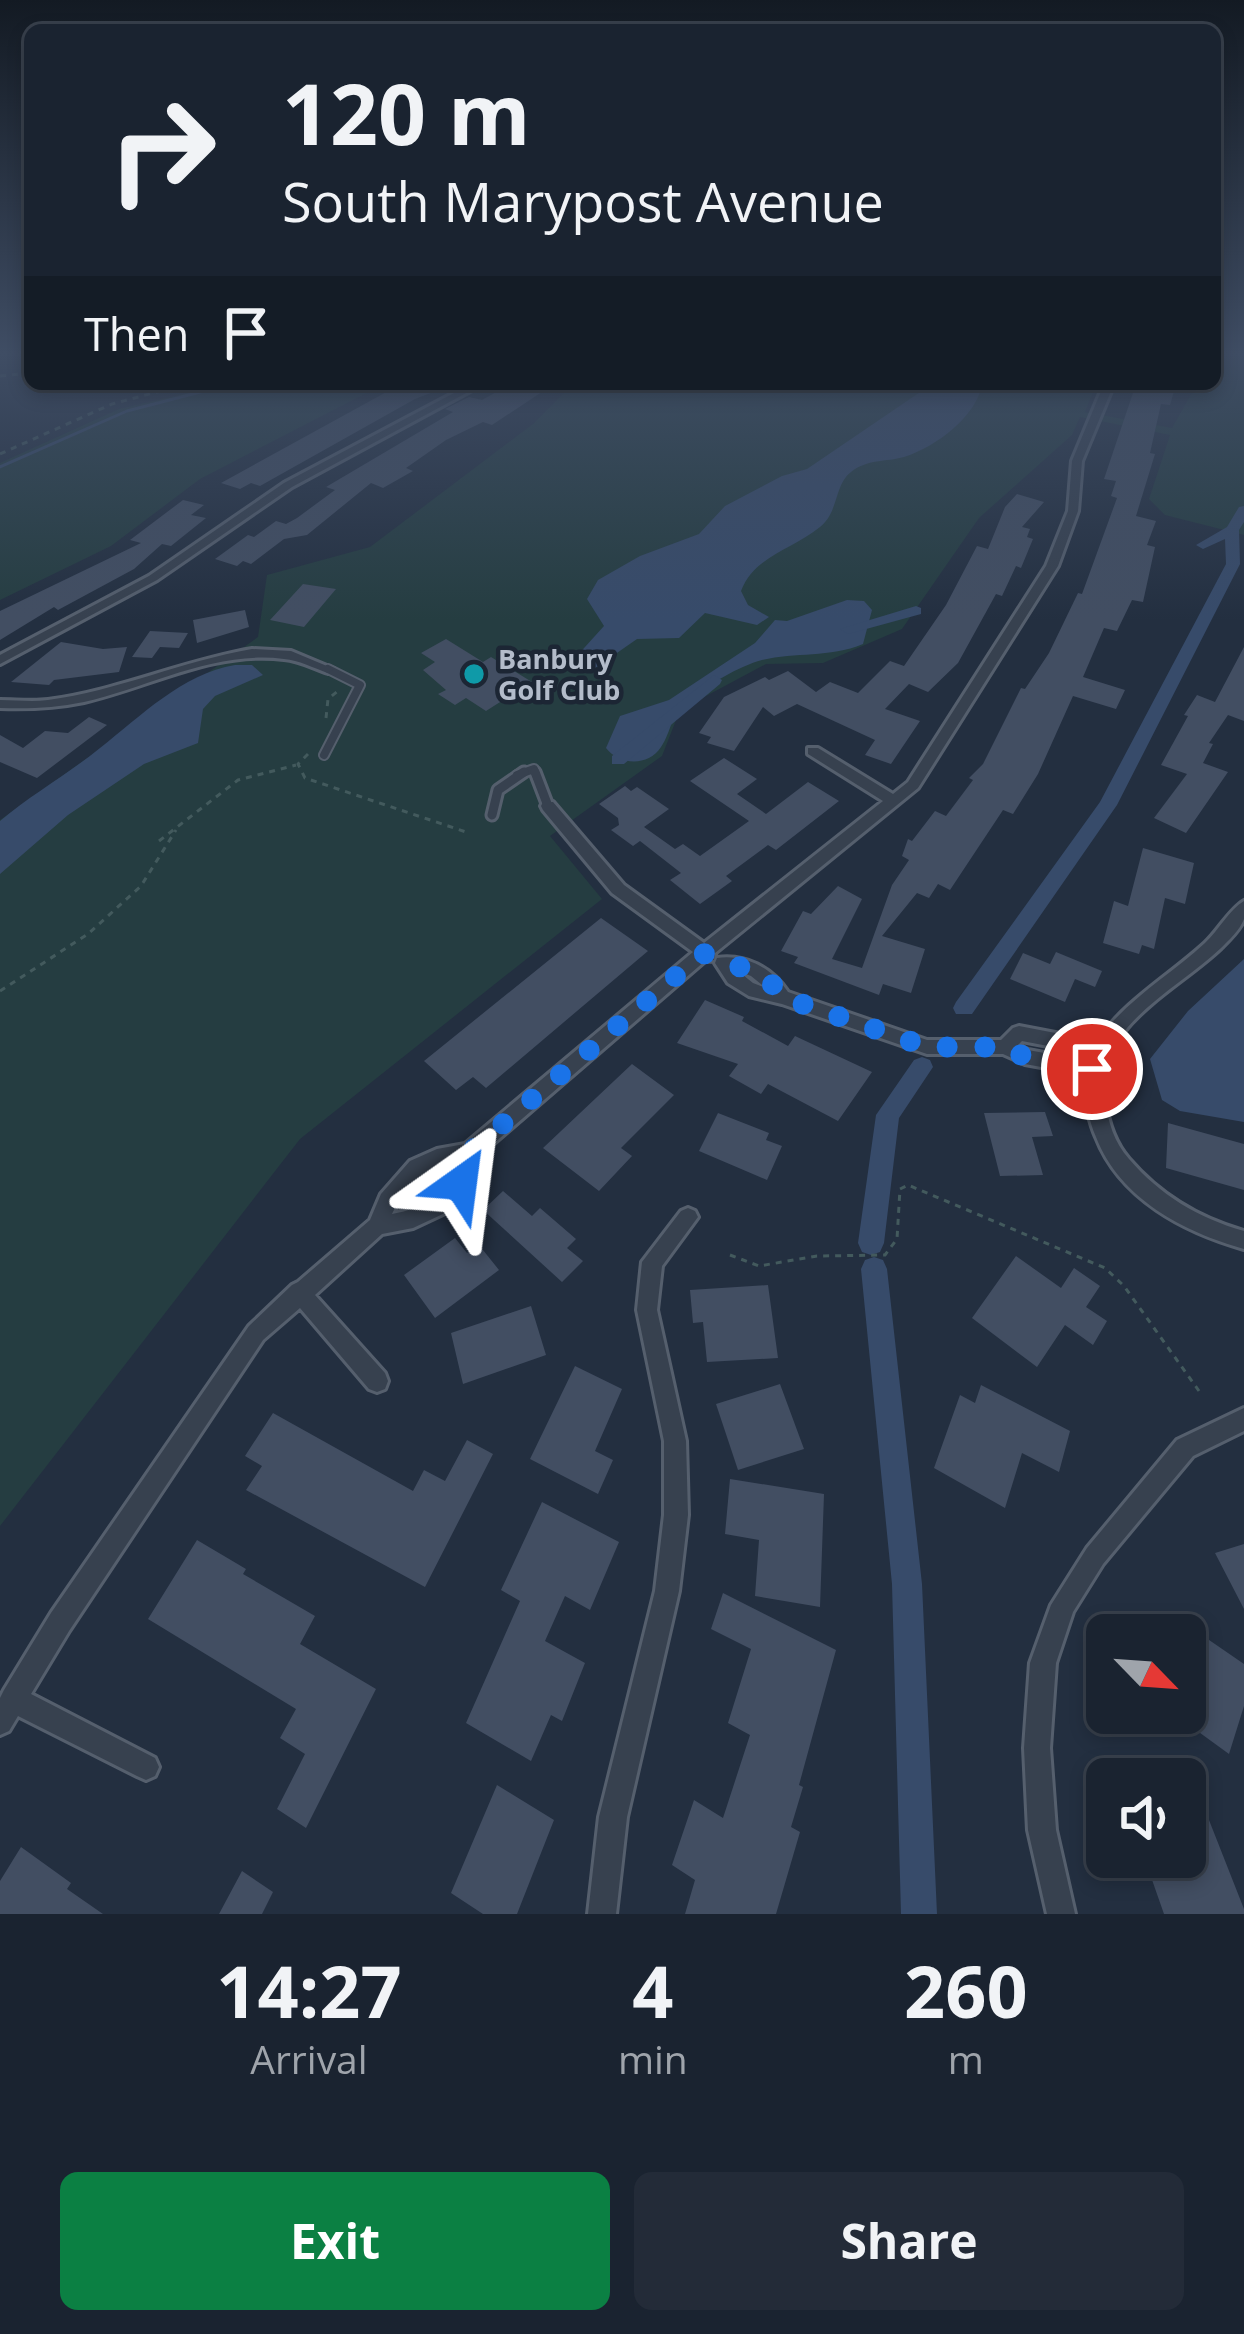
<!DOCTYPE html>
<style>
:root{--surface:#1a2330;--page:#232b38;--text:#f1f3f6;--muted:#9fa4ab;--line:#38404c;--accent:#0b8043}
body{margin:0;font-family:"Open Sans",sans-serif;background:var(--page);color:var(--text);height:100vh;display:flex;flex-direction:column;font-size:45px;white-space:nowrap}
*{box-sizing:border-box;margin:0}
p{font-size:39px;color:var(--muted)}
.icon{flex:none;width:66px;height:66px;fill:none;stroke:currentColor;stroke-width:2;stroke-linecap:round;stroke-linejoin:round}
.map{position:relative;height:1914px;overflow:hidden}
.sheet{display:flex;flex-direction:column;background:var(--surface);flex:1}
.sheet>*{flex:none}
.hud{position:absolute;left:24px;top:24px;width:1197px;height:366px;border-radius:18px;box-shadow:0 6px 18px #0003,0 0 0 3px var(--line);background:#1a2330;color:var(--text);overflow:hidden}
.needle{width:78px;rotate:115deg}
.fabs{position:absolute;left:1086px;top:1614px;display:grid;gap:24px}
.fabs a{display:grid;place-items:center;width:120px;height:120px;border-radius:18px;background:var(--surface);box-shadow:0 6px 18px #0003,0 0 0 3px var(--line);font-size:60px}
.pin{position:absolute;display:grid;place-items:center;width:102px;height:102px;color:#fff;margin:-51px;border:6px solid #fff;border-radius:50%;box-shadow:0 3px 12px #0007}
.me{position:absolute;width:132px;margin:-66px;rotate:31deg;stroke-linejoin:round;filter:drop-shadow(0 0 9px #0008)}
.turn{display:flex;align-items:center;gap:42px;height:252px;padding:0 60px;font-size:54px}
.turn .icon{width:156px;height:156px;stroke-width:2.5}
.turn b{display:block;font-size:84px;line-height:102px}
.then{display:flex;align-items:center;height:114px;padding:0 60px;background:#0003;gap:24px;font-size:45px}
.eta{display:flex;justify-content:space-evenly;align-items:center;height:204px;text-align:center}
.eta b{font-size:72px;font-weight:700;line-height:84px}
.primary-button{display:flex;gap:24px;margin-top:auto;padding:24px 60px}
.primary-button a{flex:1;height:138px;border-radius:18px;background:var(--accent);color:#fff;font-size:48px;font-weight:700;line-height:138px;text-align:center}
.primary-button a+a{background:var(--page);color:var(--text)}
.map>svg:first-child{display:block}
.green{fill:#253d41}
.water{fill:#374b6a}
.lines{fill:none;stroke-linecap:round;stroke-linejoin:round}
.stream{stroke:#374b6a;stroke-width:3}
.canal{fill:#374b6a;fill-rule:evenodd}
.building{fill:#424e62}
.lane-far1-casing{stroke:#555f6d;stroke-width:12}
.lane-casing{stroke:#555f6d;stroke-width:15}
.street-casing{stroke:#555f6d;stroke-width:6}
.path{stroke:#435a5d;stroke-width:3;stroke-dasharray:6 6;stroke-linecap:butt}
.lane-far1{stroke:#37414f;stroke-width:8}
.lane{stroke:#37414f;stroke-width:9}
.street{fill:#37414f;fill-rule:evenodd}
.route{stroke:#1a73e8;stroke-width:21;stroke-dasharray:0 37.8}
.culture-dot{fill:#0f9aa8;stroke:#1c2634;stroke-width:4.5}
.labels{text-anchor:middle;dominant-baseline:central;stroke-width:9;stroke-linejoin:round;paint-order:stroke}
.far-poi-label{font-size:27px;font-weight:bold;fill:#b3bcca;stroke:#1c2634;text-anchor:start}
</style>
<div class="map">
<svg width="1244" height="1914" viewBox="0 0 1244 1914">
<rect width="100%" height="100%" fill="#232f40"/>
<!-- green -->
<path class="green" d="M 1228,352 L 1244,352 L 1244,535 L 1165,515 L 1149,499 L 1170,435 L 1080,417 L 1072,435 L 979,518 L 902,629 L 823,663 L 766,664 L 680,710 L 662,756 L 550,836 L 602,899 L 300,1139 L 0,1526 L 0,820 L 258,637 L 267,575 L 370,547 L 533,424 L 573,384 L 1096,384 L 1085,412 L 1172,428 L 1197,384 L 1215,384 L 1215,365 Z
M 227,384 L 384,384 L 200,479 L 111,546 L 0,600 L 0,463 L 119,409 Z"/>
<!-- water -->
<path class="water" d="M 932,384 L 982,384 C 977,416 936,447 904,457 C 886,462 867,459 851,472 C 834,485 839,512 820,527 C 792,550 754,556 741,591 L 748,605 L 769,617 L 757,625 L 705,613 L 679,638 L 637,639 L 591,671 L 576,667 L 575,658 L 604,626 L 587,599 L 598,580 L 640,556 L 699,534 L 725,506 L 782,476 L 807,469 Z
M 847,600 L 864,601 L 872,610 L 863,644 C 829,658 796,652 762,660 C 739,666 708,685 688,700 C 671,712 672,731 661,747 C 648,767 619,765 606,748 L 620,716 L 669,700 L 755,643 L 775,620 L 787,621 Z
M 235,665 L 252,665 L 263,675 L 215,696 L 203,709 L 198,743 L 144,764 L 68,815 L 0,874 L 0,821 C 32,794 68,774 100,748 C 141,716 182,674 235,665 Z
M 1244,959 L 1244,1122 L 1180,1111 L 1162,1100 L 1150,1059 L 1188,1011 Z"/>
<g class="lines">
<!-- stream -->
<path class="stream" d="M 0,467 L 127,411 L 231,384"/>
<!-- canal -->
<path class="canal" d="M 1244,506 L 1244,522 L 1239,530 L 1240,564 L 1117,805 L 972,1014 L 956,1014 L 953,1008 L 956,1002 L 1100,802 L 1226,564 L 1225,539 L 1203,549 L 1196,545 L 1227,527 L 1239,507 Z
M 916,606 L 921,608 L 921,614 L 848,634 L 840,629 Z
M 714,675 L 722,680 L 720,684 L 624,764 L 612,764 L 612,756 Z
M 922,1057 L 930,1060 L 933,1067 L 899,1118 L 884,1243 L 880,1252 L 871,1255 L 862,1252 L 858,1243 L 876,1115 L 914,1060 Z
M 874,1257 L 883,1260 L 887,1269 L 922,1584 L 937,1914 L 901,1914 L 892,1584 L 861,1269 L 865,1260 Z"/>
</g>
<!-- building -->
<path class="building" d="M 401,384 L 454,384 L 415,399 L 260,486 L 251,483 L 240,489 L 221,483 Z
M 511,384 L 554,384 L 492,425 L 483,422 L 446,440 L 406,468 L 413,471 L 383,488 L 371,483 L 307,535 L 284,539 L 251,564 L 243,561 L 237,566 L 215,559 L 248,535 L 254,537 L 276,521 L 286,524 L 297,518 L 335,490 L 326,487 L 453,412 L 445,409 L 469,397 L 482,400 Z
M 1136,384 L 1175,388 L 1170,405 L 1161,404 L 1150,453 L 1155,454 L 1136,516 L 1156,521 L 1147,545 L 1155,547 L 1143,602 L 1132,600 L 1117,631 L 1104,628 L 1083,677 L 1125,690 L 1116,709 L 1073,696 L 1038,774 L 1013,814 L 1003,810 L 950,890 L 938,884 L 929,898 L 917,893 L 882,936 L 925,949 L 911,993 L 883,984 L 879,995 L 794,963 L 798,957 L 781,951 L 803,911 L 811,914 L 838,886 L 862,899 L 832,959 L 862,968 L 892,885 L 909,860 L 902,856 L 908,839 L 912,841 L 935,811 L 946,816 L 973,780 L 969,778 L 983,764 L 1021,688 L 1025,689 L 1049,653 L 1078,593 L 1082,594 L 1117,498 L 1111,496 L 1116,481 L 1104,479 Z
M 1017,494 L 1044,502 L 1022,527 L 1030,529 L 1027,537 L 1033,539 L 1021,568 L 1016,566 L 1002,596 L 996,594 L 958,663 L 928,692 L 909,684 L 885,709 L 920,721 L 891,764 L 865,755 L 875,740 L 797,704 L 774,716 L 763,707 L 734,751 L 707,743 L 711,737 L 699,733 L 724,697 L 765,677 L 769,680 L 788,671 L 816,692 L 830,682 L 858,693 L 890,661 L 904,666 L 946,605 L 977,546 L 988,549 L 1005,507 Z
M 183,500 L 204,505 L 191,515 L 206,518 L 171,546 L 162,544 L 134,569 L 58,610 L 54,607 L 0,640 L 0,611 L 141,543 L 130,540 Z
M 303,584 L 336,589 L 304,627 L 270,620 Z
M 245,610 L 249,627 L 197,643 L 193,620 Z
M 150,631 L 188,633 L 179,648 L 160,647 L 152,658 L 132,657 Z
M 446,639 L 483,662 L 491,657 L 532,682 L 486,711 L 466,698 L 455,705 L 438,694 L 446,690 L 423,670 L 435,662 L 421,653 Z
M 61,642 L 103,649 L 127,647 L 119,672 L 54,680 L 49,685 L 11,682 Z
M 1244,647 L 1244,721 L 1228,715 L 1209,743 L 1213,744 L 1203,763 L 1228,772 L 1186,833 L 1154,818 L 1187,774 L 1161,765 L 1188,716 L 1184,715 L 1197,695 L 1215,702 Z
M 89,717 L 107,725 L 37,778 L 0,762 L 0,735 L 23,748 L 45,731 L 68,733 Z
M 724,758 L 757,779 L 737,794 L 766,814 L 808,782 L 839,801 L 776,850 L 768,845 L 726,876 L 732,881 L 700,904 L 670,880 L 681,873 L 640,841 L 633,846 L 611,830 L 619,825 L 618,818 L 599,804 L 625,786 L 631,791 L 637,787 L 669,809 L 644,827 L 675,849 L 683,844 L 700,856 L 749,821 L 690,781 Z
M 1143,848 L 1194,863 L 1185,904 L 1165,898 L 1154,949 L 1142,945 L 1139,954 L 1103,943 L 1114,901 L 1128,906 Z
M 601,918 L 648,951 L 486,1088 L 473,1077 L 456,1090 L 424,1061 Z
M 1056,952 L 1102,971 L 1095,987 L 1075,979 L 1065,1002 L 1010,979 L 1023,953 L 1050,964 Z
M 705,1000 L 744,1017 L 742,1021 L 788,1046 L 795,1036 L 872,1072 L 838,1121 L 768,1084 L 761,1094 L 729,1076 L 738,1064 L 677,1043 Z
M 632,1064 L 674,1095 L 621,1148 L 632,1156 L 599,1191 L 543,1148 Z
M 1045,1112 L 1053,1136 L 1032,1137 L 1043,1175 L 1000,1176 L 984,1113 Z
M 718,1113 L 769,1133 L 766,1140 L 782,1146 L 767,1180 L 699,1151 Z
M 1168,1123 L 1244,1144 L 1244,1190 L 1166,1168 Z
M 503,1191 L 532,1216 L 540,1208 L 576,1239 L 567,1248 L 583,1261 L 562,1282 L 483,1210 Z
M 455,1238 L 467,1253 L 479,1245 L 499,1270 L 435,1318 L 404,1275 Z
M 1016,1256 L 1061,1288 L 1074,1268 L 1100,1286 L 1086,1307 L 1107,1321 L 1093,1345 L 1065,1325 L 1037,1367 L 972,1318 Z
M 768,1285 L 778,1358 L 707,1362 L 703,1322 L 693,1323 L 690,1290 Z
M 531,1306 L 546,1355 L 463,1384 L 451,1333 Z
M 575,1366 L 622,1389 L 595,1451 L 613,1460 L 598,1494 L 530,1459 Z
M 780,1384 L 804,1449 L 738,1470 L 716,1404 Z
M 981,1385 L 1070,1431 L 1059,1472 L 1022,1453 L 1005,1508 L 934,1468 L 960,1395 L 975,1403 Z
M 273,1413 L 413,1491 L 424,1470 L 445,1481 L 467,1440 L 493,1454 L 425,1587 L 246,1490 L 262,1466 L 245,1456 Z
M 730,1479 L 824,1494 L 820,1607 L 755,1596 L 759,1540 L 725,1534 Z
M 542,1502 L 619,1542 L 590,1610 L 565,1596 L 545,1641 L 585,1663 L 562,1721 L 551,1715 L 531,1761 L 466,1723 L 520,1601 L 501,1590 Z
M 197,1540 L 246,1569 L 243,1574 L 315,1616 L 300,1644 L 376,1689 L 306,1828 L 277,1809 L 305,1754 L 280,1738 L 296,1709 L 148,1619 Z
M 1244,1544 L 1244,1609 L 1215,1553 Z
M 723,1593 L 836,1650 L 799,1785 L 803,1787 L 791,1827 L 800,1832 L 776,1914 L 685,1914 L 695,1880 L 672,1865 L 694,1800 L 723,1818 L 750,1735 L 728,1723 L 751,1649 L 711,1629 Z
M 1196,1631 L 1244,1664 L 1244,1706 L 1229,1754 L 1185,1722 L 1185,1662 Z
M 1185,1759 L 1244,1909 L 1244,1914 L 1164,1914 L 1144,1857 L 1185,1857 Z
M 497,1785 L 554,1820 L 517,1914 L 483,1914 L 451,1893 Z
M 21,1847 L 71,1883 L 67,1889 L 103,1914 L 0,1914 L 0,1881 Z
M 242,1871 L 273,1892 L 262,1914 L 219,1914 Z"/>
<g class="lines">
<defs>
<path id="lane-far1" d="M 324,755 L 360,685 L 328,669
M 517,775 L 534,769 L 536,775"/>
<path id="lane" d="M 535,772 L 548,806
M 492,815 L 498,790 L 524,772"/>
<path id="street" d="M 471,384 L 483,384 L 292,487 L 157,580 L 0,664 L 0,655 L 149,576 L 284,483 Z
M 1104,384 L 1114,384 L 1082,461 L 1078,511 L 1058,566 L 918,788 L 715,953 L 714,960 L 705,961 L 478,1157 L 463,1192 L 445,1213 L 413,1228 L 382,1234 L 315,1295 L 385,1373 L 388,1381 L 385,1389 L 377,1392 L 369,1389 L 300,1308 L 263,1340 L 69,1631 L 31,1694 L 155,1758 L 159,1767 L 155,1776 L 146,1780 L 137,1776 L 18,1716 L 9,1731 L 0,1735 L 0,1698 L 4,1690 L 51,1613 L 249,1326 L 292,1285 L 298,1282 L 370,1220 L 381,1194 L 410,1161 L 437,1149 L 465,1144 L 693,952 L 612,893 L 543,810 L 541,806 L 543,802 L 553,802 L 624,885 L 704,943 L 883,801 L 808,754 L 808,748 L 818,748 L 893,794 L 908,782 L 1046,566 L 1068,511 L 1072,461 ZM 457,1162 C 444,1195 425,1208 392,1214 C 405,1187 427,1167 457,1162 Z
M 252,649 L 291,651 L 334,669 L 328,673 C 313,668 299,660 284,659 C 214,650 150,687 84,702 C 55,708 29,709 0,708 L 0,700 C 16,700 32,702 48,700 C 117,691 182,661 252,649 Z
M 1244,901 C 1244,907 1244,914 1244,919 C 1240,930 1228,941 1221,948 C 1176,991 1092,1028 1105,1100 C 1108,1122 1114,1142 1129,1159 C 1160,1195 1198,1218 1244,1231 L 1244,1249 C 1184,1232 1120,1199 1096,1137 C 1088,1119 1086,1100 1083,1081 L 1085,1075 L 1025,1064 L 1003,1054 L 927,1054 L 782,1004 L 749,996 L 728,983 L 715,963 L 717,958 C 746,954 772,968 788,992 L 927,1040 L 1001,1040 L 1013,1028 L 1019,1026 L 1097,1041 C 1126,1000 1169,976 1205,943 C 1219,930 1229,910 1244,901 ZM 738,971 L 751,976 L 766,988 L 753,983 ZM 1022,1041 L 1090,1054 L 1088,1061 L 1028,1050 L 1018,1045 Z
M 688,1208 L 695,1211 L 698,1217 L 662,1266 L 657,1310 L 686,1441 L 688,1515 L 679,1591 L 627,1817 L 616,1914 L 588,1914 L 599,1817 L 655,1591 L 664,1515 L 664,1441 L 637,1310 L 642,1262 L 681,1211 Z
M 1244,1408 L 1244,1431 L 1193,1456 L 1103,1564 L 1073,1612 L 1056,1663 L 1050,1748 L 1056,1830 L 1075,1914 L 1047,1914 L 1028,1830 L 1024,1748 L 1030,1663 L 1051,1605 L 1087,1548 L 1177,1440 Z"/>
</defs>
<!-- lane-far1 casing -->
<use href="#lane-far1" class="lane-far1-casing"/>
<!-- lane casing -->
<use href="#lane" class="lane-casing"/>
<!-- street casing -->
<use href="#street" class="street-casing"/>
<!-- path -->
<path class="path" d="M 0,376 L 30,373
M 0,454 L 112,404 L 187,384
M 326,718 L 328,699 L 338,691
M 308,754 L 298,764 L 305,778 L 466,832
M 159,841 L 238,780 L 296,765
M 0,991 L 88,934 L 141,886 L 176,830
M 730,1255 L 759,1266 L 817,1256 L 885,1255 L 897,1239 L 900,1189 L 908,1185 L 1105,1268 L 1124,1286 L 1199,1391"/>
<!-- lane-far1 -->
<use href="#lane-far1" class="lane-far1"/>
<!-- lane -->
<use href="#lane" class="lane"/>
<!-- street -->
<use href="#street" class="street"/>
</g>
<!-- sky -->
<linearGradient id="sky" x2="0" y2="1"><stop stop-color="#131a23"/><stop offset="0.57" stop-color="#3f4d64"/><stop offset="1" stop-color="#3f4d64" stop-opacity="0"/></linearGradient>
<rect width="1244" height="620" fill="url(#sky)"/>
<g class="lines">
<!-- route -->
<path class="route" d="M 461,1183 L 470,1152 L 703,953 C 732,969 763,965 782,997 L 927,1047 L 1005,1047 L 1025,1057 L 1092,1069"/>
</g>
<!-- markers -->
<circle class="culture-dot" cx="474" cy="674" r="12"/>
<g class="labels">
<!-- far-poi labels -->
<g class="far-poi-label">
<text x="498" y="658">Banbury<tspan x="498" dy="31">Golf Club</tspan></text>
</g>
</g>
</svg>
<div class="fabs">
<a><svg class="needle" viewBox="-14 -14 28 28"><path d="M0-13l5 13h-10z" fill="#e53935"/><path d="M0 13l5-13h-10z" fill="#9fa4ab"/></svg></a>
<a><svg class="icon" aria-label="sound" viewBox="0 0 24 24"><path d="M4 9h4l5-4v14l-5-4H4zM17 9q2 3 0 6"/></svg></a>
</div>
<div class="pin" style="left:1092px;top:1069px;background:#d93025"><svg class="icon" aria-label="arrive" viewBox="0 0 24 24"><path d="M6 21V4h12l-3 4 3 4H6"/></svg></div>
<svg class="me" style="left:461px;top:1183px" viewBox="-20 -20 40 40"><path d="M0-17L14 15 0 8-14 15z" fill="#1a73e8" stroke="#fff" stroke-width="4"/></svg>
<div class="hud">
<div class="turn"><svg class="icon" aria-label="right" viewBox="0 0 24 24"><path d="M7 20v-9h11M14 6l5 5-5 5"/></svg><div><b>120 m</b>South Marypost Avenue</div></div>
<div class="then">Then<svg class="icon" aria-label="arrive" viewBox="0 0 24 24"><path d="M6 21V4h12l-3 4 3 4H6"/></svg></div>
</div>
</div>
<section class="sheet">
<div class="eta">
<div><b>14:27</b><p>Arrival</p></div>
<div><b>4</b><p>min</p></div>
<div><b>260</b><p>m</p></div>
</div>
<div class="primary-button"><a>Exit</a><a>Share</a></div>
</section>
